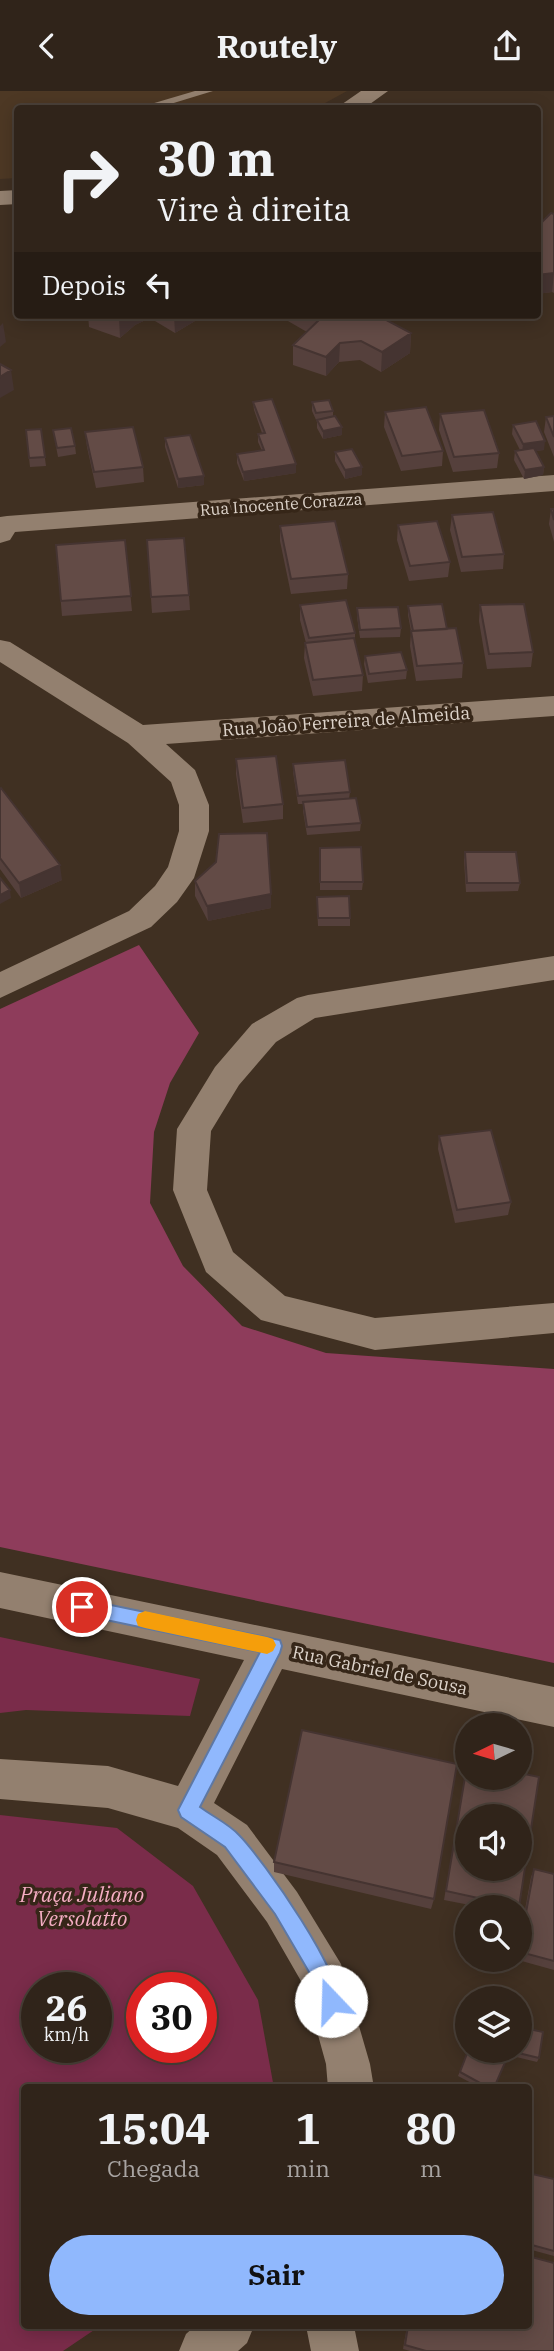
<!DOCTYPE html>
<html lang="pt">
<meta charset="utf-8">
<style>
:root{--surface:#30241a;--page:#3c3027;--text:#f1f3f6;--muted:#a8a4a2;--line:#4b4139;--accent:#90b8fd}
body{margin:0;font-family:"IBM Plex Serif",serif;background:var(--page);color:var(--text);height:100vh;display:flex;flex-direction:column;font-size:26px;white-space:nowrap}
*{box-sizing:border-box;margin:0}
p{font-size:23px;color:var(--muted)}
.icon{flex:none;width:38px;height:38px;fill:none;stroke:currentColor;stroke-width:2;stroke-linecap:round;stroke-linejoin:round}
.map{position:relative;flex:1;overflow:hidden}
.side{position:absolute;left:21px;top:1993px;width:511px;height:245px;display:flex;flex-direction:column;background:var(--surface);border-radius:7px;box-shadow:0 4px 18px #0003,0 0 0 2px var(--line)}
.side>*{flex:none}
.guide{position:absolute;left:14px;top:14px;width:527px;height:214px;border-radius:7px;box-shadow:0 4px 18px #0003,0 0 0 2px var(--line);background:#30241a;color:var(--text);overflow:hidden}
.needle{width:46px;rotate:265deg}
.tools{position:absolute;left:455px;top:1622px;display:grid;gap:14px}
.tools a{display:grid;place-items:center;width:77px;height:77px;border-radius:50%;background:var(--surface);box-shadow:0 4px 18px #0003,0 0 0 2px var(--line);font-size:35px}
.speed{position:absolute;left:21px;top:1881px;display:flex;gap:14px;font-size:35px;font-weight:700;text-align:center}
.speed>*{display:grid;place-content:center;width:91px;height:91px;border-radius:50%;background:var(--surface);box-shadow:0 4px 18px #0003,0 0 0 2px var(--line);line-height:1}
.speed small{font-size:18px;font-weight:400}
.speed .limit{border:10px solid #d22;background:#fff;color:#111}
.pin{position:absolute;display:grid;place-items:center;width:60px;height:60px;color:#fff;margin:-30px;border:4px solid #fff;border-radius:50%;box-shadow:0 2px 7px #0007}
.me{position:absolute;width:77px;margin:-38px;rotate:339deg;stroke-linejoin:round;filter:drop-shadow(0 0 5px #0008)}
.turn{display:flex;align-items:center;gap:24px;height:147px;padding:0 28px;font-size:32px}
.turn .icon{width:91px;height:91px;stroke-width:2.5}
.turn b{display:block;font-size:49px;line-height:60px}
.then{display:flex;align-items:center;height:66px;padding:0 28px;background:#0003;gap:14px;font-size:26px}
.eta{display:flex;justify-content:space-evenly;align-items:center;height:119px;text-align:center}
.eta b{font-size:42px;font-weight:700;line-height:49px}
.button{display:flex;gap:14px;margin-top:auto;padding:14px 28px}
.button a{flex:1;height:80px;border-radius:42px;background:var(--accent);color:#111;font-size:28px;font-weight:700;line-height:80px;text-align:center}
header{display:flex;justify-content:space-between;align-items:center;height:91px;padding:0 28px;background:var(--surface);font-size:32px;font-weight:700}
.map>svg:first-child{display:block}
.built{fill:#4d3824}
.green{fill:#7a2c4a;fill-rule:evenodd}
.forest{fill:#8e3c5b}
.lines{fill:none;stroke-linecap:round;stroke-linejoin:round}
.service{fill:#93806f;fill-rule:evenodd}
.minor{fill:#93806f;fill-rule:evenodd}
.wall{fill:#55403c}
.shaded-wall{fill:#453431}
.building{fill:#634b46;stroke:#453431;stroke-width:2;fill-rule:evenodd}
.route{fill:#90b8fd;stroke:#5e78a4;stroke-width:2}
.slow{fill:#f59e0b}
.labels{text-anchor:middle;dominant-baseline:central;stroke-width:7;stroke-linejoin:round;paint-order:stroke}
.far-street-label{font-size:16px;fill:#ddd3ca;stroke:#362618}
.street-label{font-size:18px;fill:#ddd3ca;stroke:#362618}
.near-park-label{font-size:21px;font-style:italic;fill:#f5adc3;stroke:#362618}
</style>
<header><svg class="icon" aria-label="back" viewBox="0 0 24 24"><path d="M15 5l-7 7 7 7"/></svg>Routely<svg class="icon" aria-label="share" viewBox="0 0 24 24"><path d="M12 15V3M7 8l5-5 5 5M5 13v7h14v-7"/></svg></header>
<div class="map">
<svg width="554" height="2260" viewBox="0 0 554 2260">
<rect width="100%" height="100%" fill="#403022"/>
<!-- built -->
<path class="built" d="M 0,0 L 347,0 L 316,17 L 18,18 L 17,87 L 0,88 Z"/>
<!-- green -->
<path class="green" d="M 0,1546 L 200,1588 L 190,1625 L 26,1619 L 0,1622 Z
M 0,1724 L 117,1737 L 193,1795 L 258,1909 L 274,1997 L 24,1997 L 24,2235 L 100,2235 L 63,2260 L 0,2260 ZM 37,1897 L 96,1897 L 96,1956 L 37,1956 ZM 142,1897 L 201,1897 L 201,1956 L 142,1956 Z"/>
<!-- forest -->
<path class="forest" d="M 139,854 L 199,942 L 170,992 L 154,1041 L 150,1112 L 183,1175 L 242,1235 L 326,1262 L 554,1278 L 554,1572 L 0,1456 L 0,918 Z"/>
<g class="lines">
<!-- service -->
<path class="service" d="M 195,0 L 213,0 L 154,18 L 134,18 Z"/>
<!-- minor -->
<path class="minor" d="M 361,0 L 388,0 L 363,18 L 335,18 Z
M 18,99 L 18,113 L 0,114 L 0,100 Z
M 554,384 L 554,400 L 15,441 L 10,449 L 0,452 L 0,426 L 7,425 Z
M 0,549 L 10,551 L 143,634 L 554,605 L 554,625 L 166,653 L 195,679 L 209,714 L 209,740 L 194,787 L 177,811 L 151,836 L 0,907 L 0,881 L 129,820 L 155,795 L 168,776 L 179,740 L 179,714 L 171,691 L 128,652 L 0,571 Z
M 554,865 L 554,889 L 315,927 L 276,951 L 239,994 L 211,1040 L 207,1099 L 233,1161 L 285,1205 L 375,1227 L 554,1212 L 554,1242 L 375,1259 L 261,1229 L 206,1181 L 173,1099 L 177,1038 L 215,976 L 252,933 L 297,907 L 308,904 Z
M 0,1481 L 554,1596 L 554,1636 L 282,1578 L 214,1712 L 247,1734 L 297,1801 L 341,1873 L 370,1973 L 374,1997 L 328,1997 L 326,1973 L 305,1897 L 267,1831 L 217,1764 L 178,1737 L 108,1717 L 0,1708 L 0,1668 L 108,1675 L 178,1695 L 244,1569 L 0,1517 Z
M 195,2235 L 254,2235 L 247,2252 L 238,2260 L 179,2260 L 186,2243 Z
M 306,2235 L 354,2235 L 359,2260 L 311,2260 Z"/>
</g>
<!-- wall -->
<path class="wall" d="M 554,123 L 554,202 L 552,201 L 537,203 L 537,132 L 541,132 Z
M 88,224 L 205,224 L 175,242 L 150,227 L 135,234 L 120,247 L 89,236 Z
M 281,224 L 386,224 L 383,227 L 411,242 L 410,262 L 381,281 L 360,269 L 339,271 L 326,285 L 293,274 L 293,254 L 307,241 L 281,226 Z
M 253,311 L 296,373 L 296,382 L 244,390 L 237,372 L 237,363 L 262,360 L 258,351 L 258,343 L 262,342 L 254,319 Z
M 312,311 L 333,320 L 333,325 L 342,336 L 342,344 L 323,348 L 317,337 L 317,331 L 312,320 Z
M 385,321 L 443,360 L 442,375 L 401,380 L 384,336 Z
M 440,323 L 499,362 L 497,377 L 453,381 L 439,339 Z
M 554,325 L 554,366 L 544,341 L 546,326 Z
M 513,334 L 544,359 L 535,360 L 544,376 L 543,384 L 524,388 L 514,369 L 515,360 L 520,359 L 512,343 Z
M 41,338 L 46,375 L 30,376 L 26,339 Z
M 53,339 L 75,355 L 76,363 L 58,366 Z
M 85,341 L 143,376 L 144,391 L 96,397 L 87,356 Z
M 165,347 L 204,394 L 178,397 L 165,356 Z
M 335,361 L 362,376 L 362,384 L 345,388 L 335,370 Z
M 551,418 L 554,418 L 554,451 L 549,433 Z
M 452,424 L 504,463 L 503,478 L 461,481 L 450,439 Z
M 398,434 L 450,471 L 448,486 L 409,490 L 397,449 Z
M 280,435 L 348,483 L 347,498 L 291,503 L 280,450 Z
M 125,449 L 132,520 L 62,525 L 56,454 Z
M 147,449 L 189,504 L 190,519 L 152,522 Z
M 300,514 L 355,542 L 355,550 L 363,584 L 362,600 L 313,605 L 304,567 L 305,552 L 306,552 L 300,529 Z
M 480,514 L 533,561 L 531,576 L 487,578 L 479,530 Z
M 408,515 L 447,538 L 463,572 L 462,587 L 416,590 L 410,555 L 411,540 L 408,524 Z
M 357,517 L 401,537 L 400,546 L 360,547 L 357,526 Z
M 365,565 L 407,579 L 406,588 L 368,592 L 364,573 Z
M 236,668 L 283,713 L 283,728 L 243,732 L 236,683 Z
M 293,673 L 350,701 L 349,708 L 361,732 L 360,740 L 307,744 L 303,720 L 303,713 L 298,713 L 293,681 Z
M 0,698 L 62,789 L 21,807 L 0,778 Z
M 320,757 L 363,791 L 362,799 L 320,799 Z
M 465,761 L 520,792 L 518,800 L 466,801 L 464,769 Z
M 195,790 L 271,803 L 271,817 L 208,830 L 195,805 Z
M 317,814 L 350,827 L 350,835 L 318,835 Z
M 439,1045 L 511,1111 L 508,1124 L 455,1132 L 438,1058 Z
M 467,1673 L 519,1816 L 480,1816 L 444,1809 Z
M 274,1771 L 434,1808 L 431,1818 L 274,1781 Z
M 534,1778 L 554,1783 L 554,1879 L 518,1869 L 520,1869 L 520,1846 L 531,1786 Z
M 468,1960 L 520,1960 L 539,1967 L 537,1971 L 508,1964 L 494,1997 L 481,1997 L 458,1985 Z
M 528,2082 L 554,2088 L 554,2165 L 528,2158 Z
M 407,2235 L 528,2235 L 554,2260 L 410,2260 L 403,2258 Z"/>
<!-- shaded-wall -->
<path class="shaded-wall" d="M 554,182 L 552,201 L 537,203 L 537,184 Z
M 122,224 L 150,224 L 150,227 L 135,234 L 120,247 L 119,227 Z
M 174,224 L 205,224 L 175,242 Z
M 3,232 L 6,251 L 0,256 L 0,235 Z
M 411,242 L 410,262 L 381,281 L 382,261 Z
M 340,252 L 339,271 L 326,285 L 326,266 Z
M 11,279 L 14,299 L 0,307 L 0,286 Z
M 342,336 L 342,344 L 323,348 L 323,340 Z
M 545,350 L 544,359 L 522,362 L 523,353 Z
M 296,373 L 296,382 L 244,390 L 243,381 Z
M 362,376 L 362,384 L 345,388 L 345,379 Z
M 544,376 L 543,384 L 524,388 L 525,379 Z
M 204,385 L 204,394 L 178,397 L 178,388 Z
M 60,774 L 62,789 L 21,807 L 19,792 Z
M 10,799 L 11,807 L 0,813 L 0,804 Z
M 271,803 L 271,817 L 208,830 L 207,815 Z"/>
<!-- building -->
<path class="building" d="M 551,122 L 554,123 L 554,182 L 537,184 L 537,132 L 541,132 Z
M 110,224 L 122,224 L 119,227 Z
M 313,224 L 377,224 L 411,242 L 382,261 L 361,250 L 340,252 L 326,266 L 293,254 L 320,228 Z
M 0,273 L 11,279 L 0,286 Z
M 272,308 L 296,373 L 243,381 L 237,363 L 264,359 L 258,343 L 265,342 L 253,311 Z
M 329,309 L 333,320 L 316,322 L 312,311 Z
M 426,316 L 443,360 L 402,365 L 385,321 Z
M 484,319 L 499,362 L 454,366 L 440,323 Z
M 335,325 L 342,336 L 323,340 L 317,329 Z
M 554,325 L 554,346 L 546,326 Z
M 536,330 L 545,350 L 523,353 L 513,334 Z
M 133,336 L 143,376 L 94,381 L 85,341 Z
M 71,337 L 75,355 L 57,357 L 53,339 Z
M 41,338 L 45,366 L 29,367 L 26,339 Z
M 190,344 L 204,385 L 178,388 L 165,347 Z
M 534,357 L 544,376 L 525,379 L 515,360 Z
M 352,358 L 362,376 L 345,379 L 335,361 Z
M 551,418 L 554,418 L 554,429 Z
M 493,421 L 504,463 L 462,466 L 452,424 Z
M 335,430 L 348,483 L 291,488 L 280,435 Z
M 437,430 L 450,471 L 410,475 L 398,434 Z
M 184,447 L 189,504 L 151,506 L 147,449 Z
M 125,449 L 131,505 L 61,510 L 56,454 Z
M 346,509 L 355,542 L 309,547 L 300,514 Z
M 442,513 L 447,538 L 413,540 L 408,515 Z
M 524,513 L 533,561 L 489,563 L 480,514 Z
M 398,516 L 401,537 L 360,539 L 357,517 Z
M 456,537 L 463,572 L 417,575 L 411,540 Z
M 354,547 L 363,584 L 313,589 L 305,552 Z
M 401,561 L 407,579 L 369,583 L 365,565 Z
M 276,665 L 283,713 L 243,717 L 236,668 Z
M 345,669 L 350,701 L 298,705 L 293,673 Z
M 1,697 L 60,774 L 19,792 L 0,767 L 0,698 Z
M 356,707 L 361,732 L 307,736 L 303,711 Z
M 267,742 L 271,803 L 207,815 L 195,790 L 216,771 L 219,743 Z
M 361,756 L 363,791 L 320,791 L 320,757 Z
M 465,761 L 516,761 L 520,792 L 467,792 Z
M 0,787 L 10,799 L 0,804 Z
M 349,805 L 350,827 L 318,827 L 317,806 Z
M 491,1039 L 511,1111 L 457,1119 L 439,1045 Z
M 302,1639 L 457,1673 L 434,1808 L 274,1771 Z
M 467,1674 L 467,1687 L 520,1687 L 520,1682 L 539,1686 L 519,1816 L 446,1800 ZM 467,1726 L 520,1726 L 520,1778 L 467,1778 Z
M 534,1778 L 554,1783 L 554,1870 L 520,1861 L 520,1854 Z
M 520,1936 L 543,1941 L 539,1967 L 510,1960 L 520,1960 Z
M 468,1960 L 510,1960 L 494,1997 L 489,1997 L 460,1981 Z
M 528,2082 L 554,2088 L 554,2160 L 528,2153 Z
M 528,2165 L 554,2172 L 554,2260 L 426,2260 L 405,2254 L 408,2235 L 528,2235 Z"/>
<!-- route -->
<path class="route" d="M 82,1508 L 280,1549 L 282,1555 L 280,1562 L 200,1716 C 212,1725 229,1733 239,1744 C 262,1767 349,1890 338,1917 L 331,1920 L 324,1917 L 316,1893 L 275,1823 L 225,1756 L 181,1726 L 178,1719 L 260,1561 L 82,1524 L 76,1522 L 73,1516 L 76,1510 Z"/>
<!-- slow -->
<path class="slow" d="M 145,1520 L 267,1546 L 273,1548 L 276,1554 L 273,1560 L 267,1563 L 145,1537 L 138,1535 L 136,1529 L 138,1523 Z"/>
<g class="labels">
<!-- far-street labels -->
<g class="far-street-label">
<text transform="translate(281 413) rotate(-4)">Rua Inocente Corazza</text>
</g>
<!-- street labels -->
<g class="street-label">
<text transform="translate(346 630) rotate(-4)">Rua João Ferreira de Almeida</text>
<text transform="translate(380 1579) rotate(12)">Rua Gabriel de Sousa</text>
</g>
<!-- near-park labels -->
<g class="near-park-label">
<text x="82" y="1803">Praça Juliano<tspan x="82" dy="24">Versolatto</tspan></text>
</g>
</g>
</svg>
<div class="tools">
<a><svg class="needle" viewBox="-14 -14 28 28"><path d="M0-13l5 13h-10z" fill="#e53935"/><path d="M0 13l5-13h-10z" fill="#a8a4a2"/></svg></a>
<a><svg class="icon" aria-label="sound" viewBox="0 0 24 24"><path d="M4 9h4l5-4v14l-5-4H4zM17 9q2 3 0 6"/></svg></a>
<a><svg class="icon" aria-label="search" viewBox="0 0 24 24"><circle cx="10" cy="10" r="6"/><path d="M15 15l6 6"/></svg></a>
<a><svg class="icon" aria-label="layers" viewBox="0 0 24 24"><path d="M12 4l9 5-9 5-9-5zM3 14l9 5 9-5"/></svg></a>
</div>
<div class="speed"><div>26<small>km/h</small></div><div class="limit">30</div></div>
<div class="pin" style="left:82px;top:1516px;background:#d93025"><svg class="icon" aria-label="arrive" viewBox="0 0 24 24"><path d="M6 21V4h12l-3 4 3 4H6"/></svg></div>
<svg class="me" style="left:331px;top:1910px" viewBox="-20 -20 40 40"><circle r="19" fill="#fff"/><path d="M0-13L10 11 0 6-10 11z" fill="#90b8fd"/></svg>
<div class="guide">
<div class="turn"><svg class="icon" aria-label="right" viewBox="0 0 24 24"><path d="M7 20v-9h11M14 6l5 5-5 5"/></svg><div><b>30 m</b>Vire à direita</div></div>
<div class="then">Depois<svg class="icon" aria-label="left" viewBox="0 0 24 24"><path d="M17 20v-9H6M10 6l-5 5 5 5"/></svg></div>
</div>
<section class="side">
<div class="eta">
<div><b>15:04</b><p>Chegada</p></div>
<div><b>1</b><p>min</p></div>
<div><b>80</b><p>m</p></div>
</div>
<div class="button"><a>Sair</a></div>
</section>
</div>
